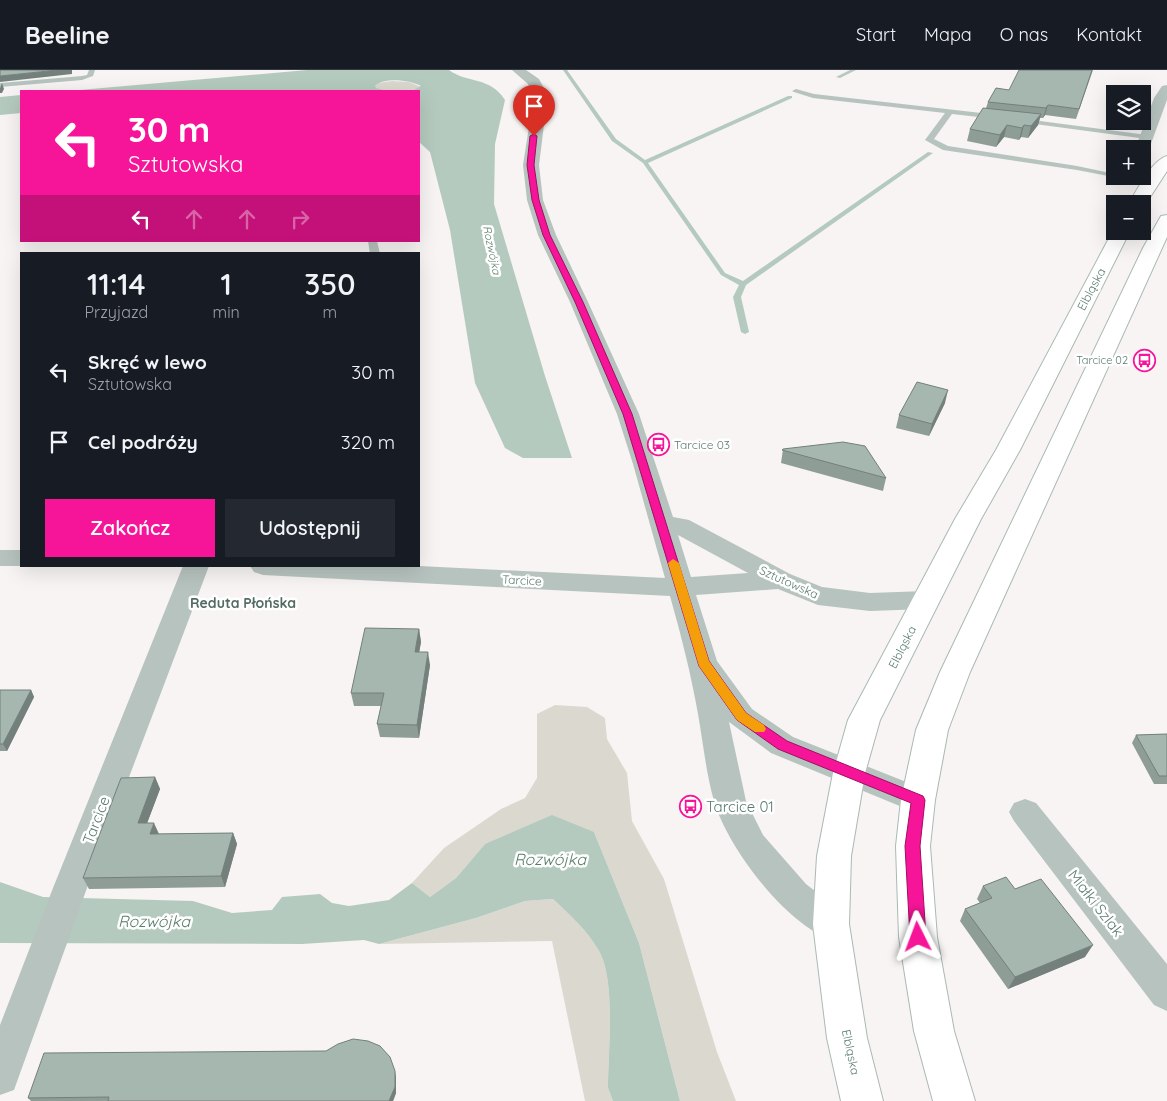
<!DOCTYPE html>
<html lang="pl">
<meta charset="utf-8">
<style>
:root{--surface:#171b24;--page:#242831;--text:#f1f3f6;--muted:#9ea1a6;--line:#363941;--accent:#f61598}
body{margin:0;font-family:Quicksand,sans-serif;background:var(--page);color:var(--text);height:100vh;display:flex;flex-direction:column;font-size:19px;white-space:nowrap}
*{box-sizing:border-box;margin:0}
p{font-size:16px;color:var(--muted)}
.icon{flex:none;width:28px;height:28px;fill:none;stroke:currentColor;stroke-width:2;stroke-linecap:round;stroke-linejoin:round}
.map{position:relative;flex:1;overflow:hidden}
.sheet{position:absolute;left:20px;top:182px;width:400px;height:315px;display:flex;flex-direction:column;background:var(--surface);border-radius:0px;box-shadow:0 5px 20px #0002}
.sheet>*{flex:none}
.banner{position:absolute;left:20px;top:20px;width:400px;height:152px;border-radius:0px;box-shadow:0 5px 20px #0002;background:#f61598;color:#fff;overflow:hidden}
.fabs{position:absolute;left:1106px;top:15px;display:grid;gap:10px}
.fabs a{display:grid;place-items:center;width:45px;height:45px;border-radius:0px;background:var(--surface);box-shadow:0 5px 20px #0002;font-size:25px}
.pin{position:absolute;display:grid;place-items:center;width:42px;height:42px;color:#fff;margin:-51px -21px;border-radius:50% 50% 50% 0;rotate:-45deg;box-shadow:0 0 5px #0007}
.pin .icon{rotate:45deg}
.me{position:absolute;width:55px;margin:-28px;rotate:357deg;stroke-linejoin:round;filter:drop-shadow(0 0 4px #0008)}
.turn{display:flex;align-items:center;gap:18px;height:105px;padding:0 25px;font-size:22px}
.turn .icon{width:65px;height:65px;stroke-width:2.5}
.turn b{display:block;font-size:35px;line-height:42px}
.lanes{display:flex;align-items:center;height:48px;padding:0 25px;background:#0003;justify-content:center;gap:25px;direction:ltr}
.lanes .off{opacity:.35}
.eta{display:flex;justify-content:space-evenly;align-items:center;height:85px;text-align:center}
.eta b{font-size:30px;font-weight:600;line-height:35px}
.action{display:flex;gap:10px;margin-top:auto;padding:10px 25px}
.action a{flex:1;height:58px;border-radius:0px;background:var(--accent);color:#fff;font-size:20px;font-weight:600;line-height:58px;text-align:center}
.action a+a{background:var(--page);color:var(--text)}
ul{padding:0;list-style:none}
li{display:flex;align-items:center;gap:15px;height:70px;padding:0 25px}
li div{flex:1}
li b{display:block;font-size:19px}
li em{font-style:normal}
header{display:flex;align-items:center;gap:30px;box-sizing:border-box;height:70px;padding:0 25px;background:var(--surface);border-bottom:1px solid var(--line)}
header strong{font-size:24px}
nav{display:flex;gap:28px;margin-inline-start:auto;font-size:18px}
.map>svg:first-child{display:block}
.green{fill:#dbd9cf}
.water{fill:#b5cabe}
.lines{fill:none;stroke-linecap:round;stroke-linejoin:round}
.stream{fill:#b5cabe;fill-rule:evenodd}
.secondary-casing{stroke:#aab9b3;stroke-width:2}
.lane{fill:#b7c3bf;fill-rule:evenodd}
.street{fill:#b7c3bf;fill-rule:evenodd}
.secondary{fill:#fff;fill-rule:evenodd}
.wall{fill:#8f9d97}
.shaded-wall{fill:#74807b}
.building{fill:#a6b7b0;stroke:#74807b}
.route{fill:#f61598;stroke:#a00e63}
.slow{fill:#f59e0b}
.labels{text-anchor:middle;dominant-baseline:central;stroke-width:5;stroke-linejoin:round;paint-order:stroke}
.far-water-label{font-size:11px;font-style:italic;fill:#5a7d6a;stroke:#fff}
.far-poi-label{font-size:11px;fill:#5b7c70;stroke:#fff;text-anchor:end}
.street-label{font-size:12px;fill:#5b7c70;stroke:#fff}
.poi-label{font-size:12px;fill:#5b7c70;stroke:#fff;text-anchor:start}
.neighbourhood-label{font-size:14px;font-weight:bold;fill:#526c62;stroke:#fff}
.near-poi-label{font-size:15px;fill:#5b7c70;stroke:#fff;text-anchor:start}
.near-street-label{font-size:15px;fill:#5b7c70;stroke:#fff}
.near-water-label{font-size:16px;font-style:italic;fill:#5a7d6a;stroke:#fff}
</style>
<header>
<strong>Beeline</strong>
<nav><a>Start</a><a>Mapa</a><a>O nas</a><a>Kontakt</a></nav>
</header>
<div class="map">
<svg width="1167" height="1031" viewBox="0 0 1167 1031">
<rect width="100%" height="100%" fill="#f7f4f3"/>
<!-- green -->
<path class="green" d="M 392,11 L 409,12 L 421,17 C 410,26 388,22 375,18 L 375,16 L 378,13 Z
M 555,635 L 587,637 L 605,648 L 607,669 L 627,703 L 632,751 L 664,809 L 717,982 L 736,1031 L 680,1031 L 639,873 L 594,762 L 485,774 L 456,808 L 430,827 L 412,813 L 444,778 L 501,739 L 525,728 L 537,708 L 537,644 Z
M 553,829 C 570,845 587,860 599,881 C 616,911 608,982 608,1018 L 613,1031 L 585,1031 L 552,871 L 379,874 L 476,848 L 525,831 Z"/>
<!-- water -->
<path class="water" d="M 307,0 L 449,0 C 468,14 490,6 505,30 L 495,74 L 494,134 L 545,306 L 572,388 L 523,388 L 505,378 L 475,313 L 450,160 L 430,82 L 419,72 L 419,21 L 412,21 L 421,16 C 410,10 384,7 375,16 L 376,18 L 387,21 L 68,21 Z
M 21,25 L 21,43 L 0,45 L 0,27 Z
M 552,745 L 594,762 L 639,873 L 680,1031 L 613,1031 L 608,1018 C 608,982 616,911 599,881 C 587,860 570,845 553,829 L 525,831 L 476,848 L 379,874 L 364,870 L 302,874 L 0,873 L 0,812 L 43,827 L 193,831 L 232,843 L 272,840 L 282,827 L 320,824 L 332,833 L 349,836 L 389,830 L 412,813 L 430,827 L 456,808 L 485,774 Z"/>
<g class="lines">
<!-- stream -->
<path class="stream" d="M 563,0 L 567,0 L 616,69 L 645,90 L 788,26 L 792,26 L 792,28 L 648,93 L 725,203 L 743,211 L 928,82 L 933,83 L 746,215 L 741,227 L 749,262 L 745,264 L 741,262 L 733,227 L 739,215 L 721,205 L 643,93 L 612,71 Z
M 850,0 L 856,0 L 840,8 L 836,7 Z"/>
<defs>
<path id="secondary" d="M 1167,86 L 1167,101 L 1143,138 L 1142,134 L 1129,134 C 1136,121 1152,90 1167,86 Z
M 1167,145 L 1167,167 L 970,602 L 948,660 L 935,730 L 930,776 L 937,867 L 954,961 L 975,1031 L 933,1031 L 914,961 L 899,867 L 896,776 L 901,730 L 916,660 L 940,602 L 1143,178 L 1161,146 Z
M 1115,157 L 1115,161 L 1130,161 L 1020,380 L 981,449 L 880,650 L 865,703 L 851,786 L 849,854 L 867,968 L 883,1031 L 841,1031 L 827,968 L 813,854 L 817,786 L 833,703 L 848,650 L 955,449 L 996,380 Z"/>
</defs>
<!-- secondary casing -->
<use href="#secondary" class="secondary-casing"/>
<!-- lane -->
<path class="lane" d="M 89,0 L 95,0 L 93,6 L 82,10 L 0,17 L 0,13 L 82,6 L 87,5 Z
M 796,19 L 814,24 L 999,45 L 1000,47 L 996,49 L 952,44 L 934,69 L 948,76 L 1077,96 L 1115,104 L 1115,106 L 1132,106 L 1154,112 L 1150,114 L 1077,100 L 943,80 L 925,70 L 945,43 L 813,28 L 794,22 L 792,21 Z
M 1017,48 L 1147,65 L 1151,67 L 1147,69 L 1020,52 L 1016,50 Z
M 368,171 L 377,171 L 380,184 L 370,184 Z"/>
<!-- street -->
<path class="street" d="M 512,0 L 526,0 L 539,9 L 545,20 L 547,31 L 539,95 L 543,130 L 556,165 L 588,232 L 639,344 L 673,447 L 689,450 L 790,504 L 822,517 L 870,523 L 926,521 L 935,523 L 939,530 L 935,537 L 926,539 L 870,541 L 818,535 L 778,519 L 696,525 L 717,591 L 752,639 L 793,667 L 929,721 L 934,730 L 929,739 L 918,743 L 907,739 L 771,683 L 729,652 L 746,731 L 763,765 L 806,814 L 843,843 L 849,854 L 843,865 L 831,870 C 784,852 728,778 714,731 C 706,703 703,672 698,644 C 691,604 681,565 670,526 L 263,505 L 254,502 L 250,496 L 419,496 L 665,508 L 633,394 L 617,344 L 570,232 L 538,165 L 527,130 L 523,95 L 533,31 L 528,14 ZM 678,465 L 748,503 L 691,507 Z
M 1167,15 L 1167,30 L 1149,79 L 1147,82 L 1142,83 L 1142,79 L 1135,79 L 1154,28 L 1162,16 Z
M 0,480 L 21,480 L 22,496 L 0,496 Z
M 183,496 L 209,496 L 87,818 L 19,1006 L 14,1020 L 0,1025 L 0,955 L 53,818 Z
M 1025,729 L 1036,733 L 1167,894 L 1167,941 L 1154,935 L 1014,751 L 1009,742 L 1014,733 Z"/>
<!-- secondary -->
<use href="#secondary" class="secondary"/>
</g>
<!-- wall -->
<path class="wall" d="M 1093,0 L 1076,49 L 1045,45 L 1043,48 L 1040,48 L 1038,55 L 1028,68 L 1021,67 L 1019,70 L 1004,67 L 996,77 L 967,71 L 970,59 L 986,38 L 988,32 L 1009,20 Z
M 945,333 L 929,366 L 896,358 L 899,345 Z
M 783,379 L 886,408 L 883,421 L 781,393 Z
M 419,559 L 421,572 L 419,582 L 430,595 L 419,668 L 380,667 L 377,654 L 381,636 L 354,636 L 351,623 Z
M 0,620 L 31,620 L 34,627 L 7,681 L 0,681 Z
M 1167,664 L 1167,714 L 1154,714 L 1132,673 L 1136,665 Z
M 155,707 L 160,719 L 147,753 L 158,764 L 233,763 L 237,774 L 225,817 L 89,819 L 83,808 Z
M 983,816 L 1015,819 L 1085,887 L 1008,919 L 960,851 L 965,839 L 980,833 L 977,829 Z
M 326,981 L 396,1007 L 396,1023 L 393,1031 L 31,1031 L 28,1028 Z"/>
<!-- shaded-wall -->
<path class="shaded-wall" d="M 58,0 L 72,0 L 72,4 L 0,12 L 0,6 Z
M 2,13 L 4,19 L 2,23 L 0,23 L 0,18 Z
M 1048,35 L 1045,45 L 1043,48 L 1046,38 Z
M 1041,44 L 1038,55 L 1028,68 L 1031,56 Z
M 1007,55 L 1004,67 L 996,77 L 1000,65 Z
M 1024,55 L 1021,67 L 1019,70 L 1022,58 Z
M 948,320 L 945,333 L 929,366 L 932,354 Z
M 419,559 L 421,572 L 417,595 L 415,582 Z
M 428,582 L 430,595 L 419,668 L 417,655 Z
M 31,620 L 34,627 L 7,681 L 3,674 Z
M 155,707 L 160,719 L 143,764 L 138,753 Z
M 154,753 L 159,764 L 150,764 Z
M 233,763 L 237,774 L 225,817 L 221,806 Z
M 1093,875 L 1085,887 L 1008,919 L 1015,907 Z
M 395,1001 L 396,1007 L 396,1023 L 393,1031 L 389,1031 Z"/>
<!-- building -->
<path class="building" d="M 0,0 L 58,0 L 0,6 Z
M 1019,0 L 1092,0 L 1079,39 L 1048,35 L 1046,38 L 988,32 L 996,18 L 1009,20 Z
M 983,38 L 1041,44 L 1031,56 L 1024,55 L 1022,58 L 1007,55 L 1000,65 L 970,59 Z
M 917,312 L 948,320 L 932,354 L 899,345 Z
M 843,372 L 865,376 L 886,408 L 782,380 L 783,379 Z
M 365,558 L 419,559 L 415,582 L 428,582 L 417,655 L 377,654 L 384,623 L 351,623 Z
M 0,620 L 31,620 L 3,674 L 0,674 Z
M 1167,664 L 1167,706 L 1159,706 L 1136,665 Z
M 155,707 L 138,753 L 154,753 L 150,764 L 233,763 L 221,806 L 83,808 L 121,708 Z
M 1006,807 L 1015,819 L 1041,809 L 1093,875 L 1015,907 L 965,839 L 992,828 L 983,816 Z
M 353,969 L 368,971 L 380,976 L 390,987 L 395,1001 L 395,1017 L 389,1031 L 108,1031 L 109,1027 L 28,1028 L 44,983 L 326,981 L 338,974 Z"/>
<!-- route -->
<path class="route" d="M 534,64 L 537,66 L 534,95 L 539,130 L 550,165 L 583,232 L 632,344 L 709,591 L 746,643 L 787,671 L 923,726 L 925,730 L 920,776 L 926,867 L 923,872 L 918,874 L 913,872 L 910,867 L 905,776 L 911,733 L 778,679 L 737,650 L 699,596 L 623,344 L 575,232 L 543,165 L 532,130 L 527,95 L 530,66 Z"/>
<!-- slow -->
<path class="slow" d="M 673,489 L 679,493 L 709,591 L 746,643 L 764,655 L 766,659 L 764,662 L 755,662 L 737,650 L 699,596 L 668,493 Z"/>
<!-- icons -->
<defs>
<symbol id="bus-ring" viewBox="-11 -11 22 22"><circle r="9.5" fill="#fff" stroke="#f61598" stroke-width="1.5"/><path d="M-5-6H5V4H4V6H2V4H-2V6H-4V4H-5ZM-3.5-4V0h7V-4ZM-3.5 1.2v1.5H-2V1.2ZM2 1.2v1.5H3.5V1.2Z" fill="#f61598"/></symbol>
</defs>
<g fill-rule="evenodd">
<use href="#bus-ring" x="1132" y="278" width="25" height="25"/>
<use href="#bus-ring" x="646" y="362" width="25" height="25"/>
<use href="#bus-ring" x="678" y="724" width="25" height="25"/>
</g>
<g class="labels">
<!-- far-water labels -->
<g class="far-water-label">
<text transform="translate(492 180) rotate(78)">Rozwójka</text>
</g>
<!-- far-poi labels -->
<g class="far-poi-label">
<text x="1128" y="290">Tarcice 02</text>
</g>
<!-- street labels -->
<g class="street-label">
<text transform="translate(1091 219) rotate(-62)">Elbląska</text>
<text transform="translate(522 510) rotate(3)">Tarcice</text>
<text transform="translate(789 512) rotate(24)">Sztutowska</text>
<text transform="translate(902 577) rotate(-63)">Elbląska</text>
<text transform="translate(851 982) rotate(78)">Elbląska</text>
</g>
<!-- poi labels -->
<g class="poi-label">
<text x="674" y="374">Tarcice 03</text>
</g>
<!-- neighbourhood labels -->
<g class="neighbourhood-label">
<text x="243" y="533">Reduta Płońska</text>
</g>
<!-- near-poi labels -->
<g class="near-poi-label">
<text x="706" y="736">Tarcice 01</text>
</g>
<!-- near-street labels -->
<g class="near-street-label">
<text transform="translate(96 750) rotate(-69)">Tarcice</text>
<text transform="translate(1096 833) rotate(52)">Miałki Szlak</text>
</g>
<!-- near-water labels -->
<g class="near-water-label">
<text x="550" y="789">Rozwójka</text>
<text x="154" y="851">Rozwójka</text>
</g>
</g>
</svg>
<div class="fabs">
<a><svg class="icon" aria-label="layers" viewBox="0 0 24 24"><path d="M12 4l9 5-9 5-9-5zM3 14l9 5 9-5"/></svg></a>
<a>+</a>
<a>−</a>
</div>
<div class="pin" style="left:534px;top:66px;background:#d93025"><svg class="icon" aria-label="arrive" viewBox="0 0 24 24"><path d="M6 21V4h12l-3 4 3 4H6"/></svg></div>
<svg class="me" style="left:918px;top:867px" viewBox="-20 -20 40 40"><path d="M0-17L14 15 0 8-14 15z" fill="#f61598" stroke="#fff" stroke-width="4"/></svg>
<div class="banner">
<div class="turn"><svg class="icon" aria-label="left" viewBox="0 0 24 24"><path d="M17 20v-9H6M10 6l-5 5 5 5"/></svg><div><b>30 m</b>Sztutowska</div></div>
<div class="lanes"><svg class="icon" aria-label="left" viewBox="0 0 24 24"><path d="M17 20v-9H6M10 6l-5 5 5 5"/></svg><svg class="icon off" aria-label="ahead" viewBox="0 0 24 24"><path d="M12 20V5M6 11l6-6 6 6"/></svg><svg class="icon off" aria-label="ahead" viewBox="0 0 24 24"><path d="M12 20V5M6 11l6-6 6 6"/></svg><svg class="icon off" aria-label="right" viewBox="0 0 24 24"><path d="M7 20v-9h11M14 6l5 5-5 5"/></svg></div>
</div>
<section class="sheet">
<div class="eta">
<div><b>11:14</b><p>Przyjazd</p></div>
<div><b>1</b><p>min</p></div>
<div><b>350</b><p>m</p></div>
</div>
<ul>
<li><svg class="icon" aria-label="left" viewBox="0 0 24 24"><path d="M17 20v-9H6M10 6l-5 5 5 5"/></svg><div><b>Skręć w lewo</b><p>Sztutowska</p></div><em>30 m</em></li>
<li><svg class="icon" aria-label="arrive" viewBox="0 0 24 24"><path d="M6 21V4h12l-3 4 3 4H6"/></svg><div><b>Cel podróży</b></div><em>320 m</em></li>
</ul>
<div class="action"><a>Zakończ</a><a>Udostępnij</a></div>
</section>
</div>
